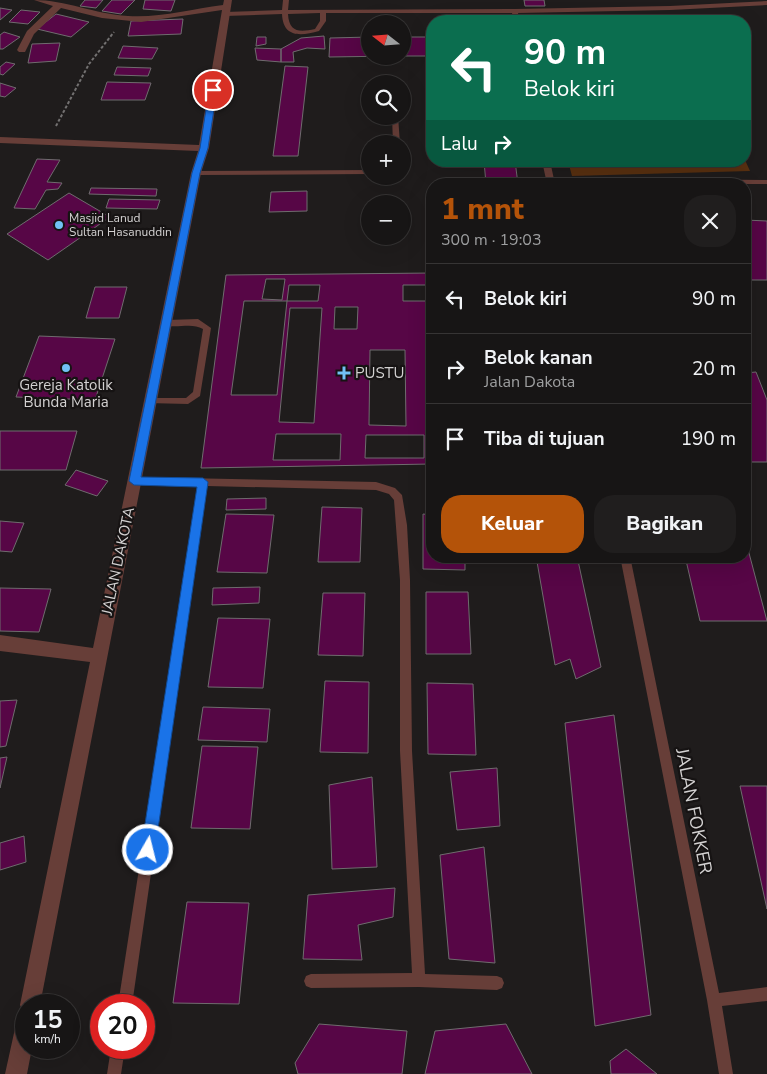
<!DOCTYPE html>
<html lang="id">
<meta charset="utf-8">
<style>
:root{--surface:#171515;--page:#201e1e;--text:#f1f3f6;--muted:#9e9fa0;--line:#363434;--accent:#b45309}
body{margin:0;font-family:"Nunito Sans",sans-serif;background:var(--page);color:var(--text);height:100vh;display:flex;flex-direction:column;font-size:19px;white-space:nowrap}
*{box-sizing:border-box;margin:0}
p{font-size:16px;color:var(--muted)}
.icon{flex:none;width:28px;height:28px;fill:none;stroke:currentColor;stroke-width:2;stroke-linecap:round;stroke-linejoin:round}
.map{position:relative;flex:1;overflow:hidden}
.drawer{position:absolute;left:426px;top:178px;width:325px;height:385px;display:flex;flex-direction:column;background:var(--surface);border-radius:20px;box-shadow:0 5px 20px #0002,0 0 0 1px var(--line)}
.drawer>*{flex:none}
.guide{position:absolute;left:426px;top:15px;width:325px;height:152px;border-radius:20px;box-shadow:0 5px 20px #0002,0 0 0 1px var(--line);background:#0b6e4f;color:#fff;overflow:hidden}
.needle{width:32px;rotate:287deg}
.buttons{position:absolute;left:361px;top:15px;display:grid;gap:10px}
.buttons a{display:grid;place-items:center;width:50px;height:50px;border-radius:50%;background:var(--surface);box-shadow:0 5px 20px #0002,0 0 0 1px var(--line);font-size:25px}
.speed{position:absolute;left:15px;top:994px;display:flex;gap:10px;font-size:25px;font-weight:700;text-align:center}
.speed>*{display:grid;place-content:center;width:65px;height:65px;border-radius:50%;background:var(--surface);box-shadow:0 5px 20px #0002,0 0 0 1px var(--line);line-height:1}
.speed small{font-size:12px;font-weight:400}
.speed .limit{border:8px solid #d22;background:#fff;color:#111}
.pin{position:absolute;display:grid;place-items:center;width:42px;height:42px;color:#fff;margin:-21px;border:2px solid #fff;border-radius:50%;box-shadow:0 1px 5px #0007}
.me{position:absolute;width:55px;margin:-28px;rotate:8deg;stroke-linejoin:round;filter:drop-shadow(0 0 4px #0008)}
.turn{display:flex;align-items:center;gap:18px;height:105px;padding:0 15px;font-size:22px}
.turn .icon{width:65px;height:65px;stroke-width:2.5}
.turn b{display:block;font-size:35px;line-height:42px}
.then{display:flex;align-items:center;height:48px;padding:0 15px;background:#0003;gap:10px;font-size:19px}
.round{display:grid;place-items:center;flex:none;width:52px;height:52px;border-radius:20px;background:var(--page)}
.head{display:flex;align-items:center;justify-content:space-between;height:85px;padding:0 15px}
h1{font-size:30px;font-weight:800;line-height:38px;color:var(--accent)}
.primary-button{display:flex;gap:10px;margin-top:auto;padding:10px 15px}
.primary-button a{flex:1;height:58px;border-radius:20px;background:var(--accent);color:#fff;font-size:20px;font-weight:800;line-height:58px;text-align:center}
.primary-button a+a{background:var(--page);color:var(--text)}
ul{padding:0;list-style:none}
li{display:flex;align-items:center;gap:15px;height:70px;padding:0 15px;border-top:1px solid var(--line)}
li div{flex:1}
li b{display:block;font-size:19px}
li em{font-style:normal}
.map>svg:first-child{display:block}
.green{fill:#5a3111}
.building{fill:#570646;stroke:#6f6c6e;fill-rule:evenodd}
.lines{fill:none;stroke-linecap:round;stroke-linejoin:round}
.path{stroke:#737171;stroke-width:2;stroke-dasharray:3 2;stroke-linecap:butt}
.lane{fill:#673e38;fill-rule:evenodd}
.street{fill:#673e38;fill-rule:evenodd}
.route{fill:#1a73e8;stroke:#114b97}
.poi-dot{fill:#71c1f5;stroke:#161313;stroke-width:2}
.labels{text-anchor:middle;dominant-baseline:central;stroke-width:4.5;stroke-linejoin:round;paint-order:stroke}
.far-poi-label{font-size:12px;fill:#d3d1d1;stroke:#161313;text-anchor:start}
.poi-label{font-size:15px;fill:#d3d1d1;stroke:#161313;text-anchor:start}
.street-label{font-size:15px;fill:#d3d1d1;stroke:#161313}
.near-street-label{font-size:18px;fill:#d3d1d1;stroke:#161313}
</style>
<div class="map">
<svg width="767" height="1074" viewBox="0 0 767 1074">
<rect width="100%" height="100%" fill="#1f1c1c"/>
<!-- green -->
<path class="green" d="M 745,160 L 750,171 L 572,176 L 568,161 Z"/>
<!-- building -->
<path class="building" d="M 85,0 L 103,0 L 96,8 L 80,6 Z
M 112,0 L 135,0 L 121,14 L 102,11 Z
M 145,0 L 175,0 L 171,11 L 143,9 Z
M 524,0 L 544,0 L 545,6 L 525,6 Z
M 0,8 L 12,10 L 0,20 Z
M 21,10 L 40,12 L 28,24 L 9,22 Z
M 56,14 L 89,22 L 71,37 L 37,29 Z
M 183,19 L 181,34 L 128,36 L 131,21 Z
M 4,32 L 20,37 L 3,49 L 0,49 L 0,35 Z
M 324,36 L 325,49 L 307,48 L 293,52 L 294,62 L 281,62 L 281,49 L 301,38 Z
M 257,37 L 266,37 L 266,44 L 256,46 Z
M 370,37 L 370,56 L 395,56 L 329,57 L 330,38 Z
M 402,37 L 432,37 L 432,56 L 402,56 Z
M 60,43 L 56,61 L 28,63 L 32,44 Z
M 123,46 L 158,48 L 152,59 L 118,58 Z
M 255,48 L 281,49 L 281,62 L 257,60 Z
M 6,62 L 15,64 L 3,75 L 0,74 L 0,67 Z
M 285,66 L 308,67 L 298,156 L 273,156 Z
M 117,67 L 151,68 L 148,76 L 114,75 Z
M 107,82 L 151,83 L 145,100 L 101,100 Z
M 0,83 L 16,88 L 5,97 L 0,96 Z
M 37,159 L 60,160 L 47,182 L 62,183 L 58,189 L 46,190 L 35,209 L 14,208 Z
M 484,161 L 515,161 L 518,184 L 486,184 Z
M 91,188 L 157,189 L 156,196 L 89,194 Z
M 307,191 L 307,211 L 269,212 L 271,192 Z
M 69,193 L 110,217 L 48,260 L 7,234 Z
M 109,199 L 160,200 L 157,209 L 106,208 Z
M 745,220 L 767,221 L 767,280 L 745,280 Z
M 432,273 L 432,464 L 201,468 L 226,275 ZM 289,285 L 320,285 L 318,301 L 287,301 ZM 403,285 L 429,285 L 429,301 L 403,301 ZM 244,301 L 287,301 L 277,395 L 231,395 ZM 335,307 L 358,307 L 357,329 L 334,329 ZM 290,308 L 322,308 L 314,423 L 279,422 ZM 370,350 L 405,350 L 406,426 L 369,425 ZM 276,434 L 341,434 L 340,460 L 273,460 ZM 366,435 L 424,435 L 424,458 L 365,458 Z
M 266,279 L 285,279 L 282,300 L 262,299 Z
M 95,287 L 127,287 L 119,318 L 86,318 Z
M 39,336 L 115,339 L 95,400 L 16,397 Z
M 756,372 L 767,400 L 767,462 L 745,462 L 745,373 Z
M 0,431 L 77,431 L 66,470 L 0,470 Z
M 76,470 L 108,481 L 97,496 L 65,485 Z
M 266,498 L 266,509 L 226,510 L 227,499 Z
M 322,507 L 362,508 L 360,562 L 318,562 Z
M 226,514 L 274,515 L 267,573 L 217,572 Z
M 423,514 L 432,515 L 432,556 L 465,556 L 465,570 L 423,569 Z
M 0,521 L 24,523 L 12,552 L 0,551 Z
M 745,538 L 767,621 L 700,621 L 685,556 L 745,556 Z
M 536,556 L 577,556 L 601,667 L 576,679 L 570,659 L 555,665 Z
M 260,587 L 259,603 L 212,605 L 213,588 Z
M 0,588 L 51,589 L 39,632 L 0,631 Z
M 426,592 L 468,592 L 471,654 L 426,654 Z
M 323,593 L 365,593 L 363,656 L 318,655 Z
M 218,618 L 270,619 L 263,688 L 208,687 Z
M 325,681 L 369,682 L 368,753 L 320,752 Z
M 427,683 L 473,684 L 476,755 L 428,754 Z
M 17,700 L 6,746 L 0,747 L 0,701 Z
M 203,707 L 270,709 L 267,742 L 198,740 Z
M 614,715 L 651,1015 L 595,1026 L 565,723 Z
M 202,746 L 258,747 L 250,829 L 191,828 Z
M 7,757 L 0,788 L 0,758 Z
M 497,768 L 500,826 L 457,830 L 450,772 Z
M 372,777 L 377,867 L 332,869 L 329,785 Z
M 740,786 L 767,786 L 767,909 Z
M 24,836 L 26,862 L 0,870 L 0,843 Z
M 484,847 L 495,963 L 449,959 L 440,855 Z
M 395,888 L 393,917 L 358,925 L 362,960 L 303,959 L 308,895 Z
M 187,902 L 249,903 L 239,1004 L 173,1003 Z
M 319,1024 L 407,1031 L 402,1074 L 298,1074 L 295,1063 Z
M 506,1024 L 532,1074 L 425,1074 L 435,1031 Z
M 626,1049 L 657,1074 L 611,1074 L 610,1061 Z"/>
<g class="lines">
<!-- path -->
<path class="path" d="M 56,126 L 89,64 L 114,32"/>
<!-- lane -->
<path class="lane" d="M 283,0 L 289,0 L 288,10 L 515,9 L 670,6 L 767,1 L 767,5 L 670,10 L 518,13 L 520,21 L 514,21 L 512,13 L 326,13 L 326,21 L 319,31 C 301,36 283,38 282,14 L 225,16 L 222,14 L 225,12 L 282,10 ZM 320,13 L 320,21 L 315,29 C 300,32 289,33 288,14 Z
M 392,116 L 398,116 L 400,144 L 393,144 Z
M 542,161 L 550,161 L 555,184 L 547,184 Z
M 370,170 L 370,174 L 196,175 L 192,173 L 196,171 Z
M 666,179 L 767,180 L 767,184 L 637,184 L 640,182 Z
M 198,319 L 211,328 L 200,396 L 188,404 L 147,403 L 146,401 L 147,399 L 150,398 L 186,398 L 193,392 L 203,329 C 190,321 172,331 163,323 L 167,320 Z
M 134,477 L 376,482 L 395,488 L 402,495 L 407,525 L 410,580 L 412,751 L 425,974 L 497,976 L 502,978 L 504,983 L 502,988 L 497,990 L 419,987 L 311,988 L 306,986 L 304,981 L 306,976 L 311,974 L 412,973 L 400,751 L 400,580 L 394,500 L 389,494 L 376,490 L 207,486 L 132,1005 L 118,1005 L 198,486 L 134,485 L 131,484 L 129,481 L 131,478 Z
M 620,556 L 630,556 L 719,993 L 767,987 L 767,1001 L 722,1006 L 733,1074 L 719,1074 L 707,1000 Z
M 111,1048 L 125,1048 L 121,1074 L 107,1074 Z"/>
<!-- street -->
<path class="street" d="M 34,0 C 65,0 95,14 128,16 C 160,18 191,9 223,5 L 224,0 L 232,0 L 209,148 L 201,173 L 40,1005 L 26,1005 L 26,1014 L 23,1012 L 20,1005 L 90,662 L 0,651 L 0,635 L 93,648 L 191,173 L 198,151 L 0,143 L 0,137 L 199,145 L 222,10 L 141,22 L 102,18 L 61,8 L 34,34 L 25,52 L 19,52 L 17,50 L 27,31 L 53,6 Z
M 26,1014 L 26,1048 L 32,1048 L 27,1074 L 5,1074 L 16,1024 L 19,1017 Z"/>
</g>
<!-- route -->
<path class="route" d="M 213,88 L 217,90 L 208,148 L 200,173 L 141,477 L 203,478 L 208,482 L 155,850 L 153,855 L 148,857 L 143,855 L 141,850 L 197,487 L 134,485 L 129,481 L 192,173 L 200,148 L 209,90 Z"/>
<!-- markers -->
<g class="poi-dot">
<circle cx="59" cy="225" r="5"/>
<circle cx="66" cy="368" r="5"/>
<path d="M341.5 365.5h5v5h5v5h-5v5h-5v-5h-5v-5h5z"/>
</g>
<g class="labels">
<!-- far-poi labels -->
<g class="far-poi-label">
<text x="69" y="218">Masjid Lanud<tspan x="69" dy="14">Sultan Hasanuddin</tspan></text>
</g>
<!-- poi labels -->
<g class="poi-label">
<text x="355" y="373">PUSTU</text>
<text x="66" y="385" text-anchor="middle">Gereja Katolik<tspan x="66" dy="17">Bunda Maria</tspan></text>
</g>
<!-- street labels -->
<g class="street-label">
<text transform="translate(118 561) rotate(-78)">JALAN DAKOTA</text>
</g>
<!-- near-street labels -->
<g class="near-street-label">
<text transform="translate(694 811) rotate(79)">JALAN FOKKER</text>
</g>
</g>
</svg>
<div class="buttons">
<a><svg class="needle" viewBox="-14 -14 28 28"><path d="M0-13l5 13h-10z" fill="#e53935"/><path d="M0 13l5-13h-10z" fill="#9e9fa0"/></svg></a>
<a><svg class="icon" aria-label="search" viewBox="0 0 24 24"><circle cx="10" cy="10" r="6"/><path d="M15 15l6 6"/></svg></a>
<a>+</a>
<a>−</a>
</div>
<div class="speed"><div>15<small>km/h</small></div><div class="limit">20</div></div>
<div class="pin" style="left:213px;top:90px;background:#d93025"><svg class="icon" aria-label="arrive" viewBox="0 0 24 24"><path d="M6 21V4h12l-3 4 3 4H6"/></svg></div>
<svg class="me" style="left:148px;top:850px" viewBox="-20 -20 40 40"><circle r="17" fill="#1a73e8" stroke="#fff" stroke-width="3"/><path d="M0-11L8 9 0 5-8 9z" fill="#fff"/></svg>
<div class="guide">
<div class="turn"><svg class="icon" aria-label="left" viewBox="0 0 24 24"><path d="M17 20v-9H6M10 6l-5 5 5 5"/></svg><div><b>90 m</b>Belok kiri</div></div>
<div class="then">Lalu<svg class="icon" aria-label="right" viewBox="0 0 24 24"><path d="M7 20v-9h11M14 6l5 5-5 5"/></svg></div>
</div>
<section class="drawer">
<div class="head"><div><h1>1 mnt</h1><p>300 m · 19:03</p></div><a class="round"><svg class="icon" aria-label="close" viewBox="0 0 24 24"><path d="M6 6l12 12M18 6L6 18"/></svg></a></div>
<ul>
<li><svg class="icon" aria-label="left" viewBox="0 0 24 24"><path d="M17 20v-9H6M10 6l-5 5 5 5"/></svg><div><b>Belok kiri</b></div><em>90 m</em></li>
<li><svg class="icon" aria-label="right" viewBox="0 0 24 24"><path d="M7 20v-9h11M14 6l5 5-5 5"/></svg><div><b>Belok kanan</b><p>Jalan Dakota</p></div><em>20 m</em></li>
<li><svg class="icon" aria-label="arrive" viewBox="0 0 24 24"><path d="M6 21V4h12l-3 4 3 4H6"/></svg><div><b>Tiba di tujuan</b></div><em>190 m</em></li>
</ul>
<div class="primary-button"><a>Keluar</a><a>Bagikan</a></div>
</section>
</div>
